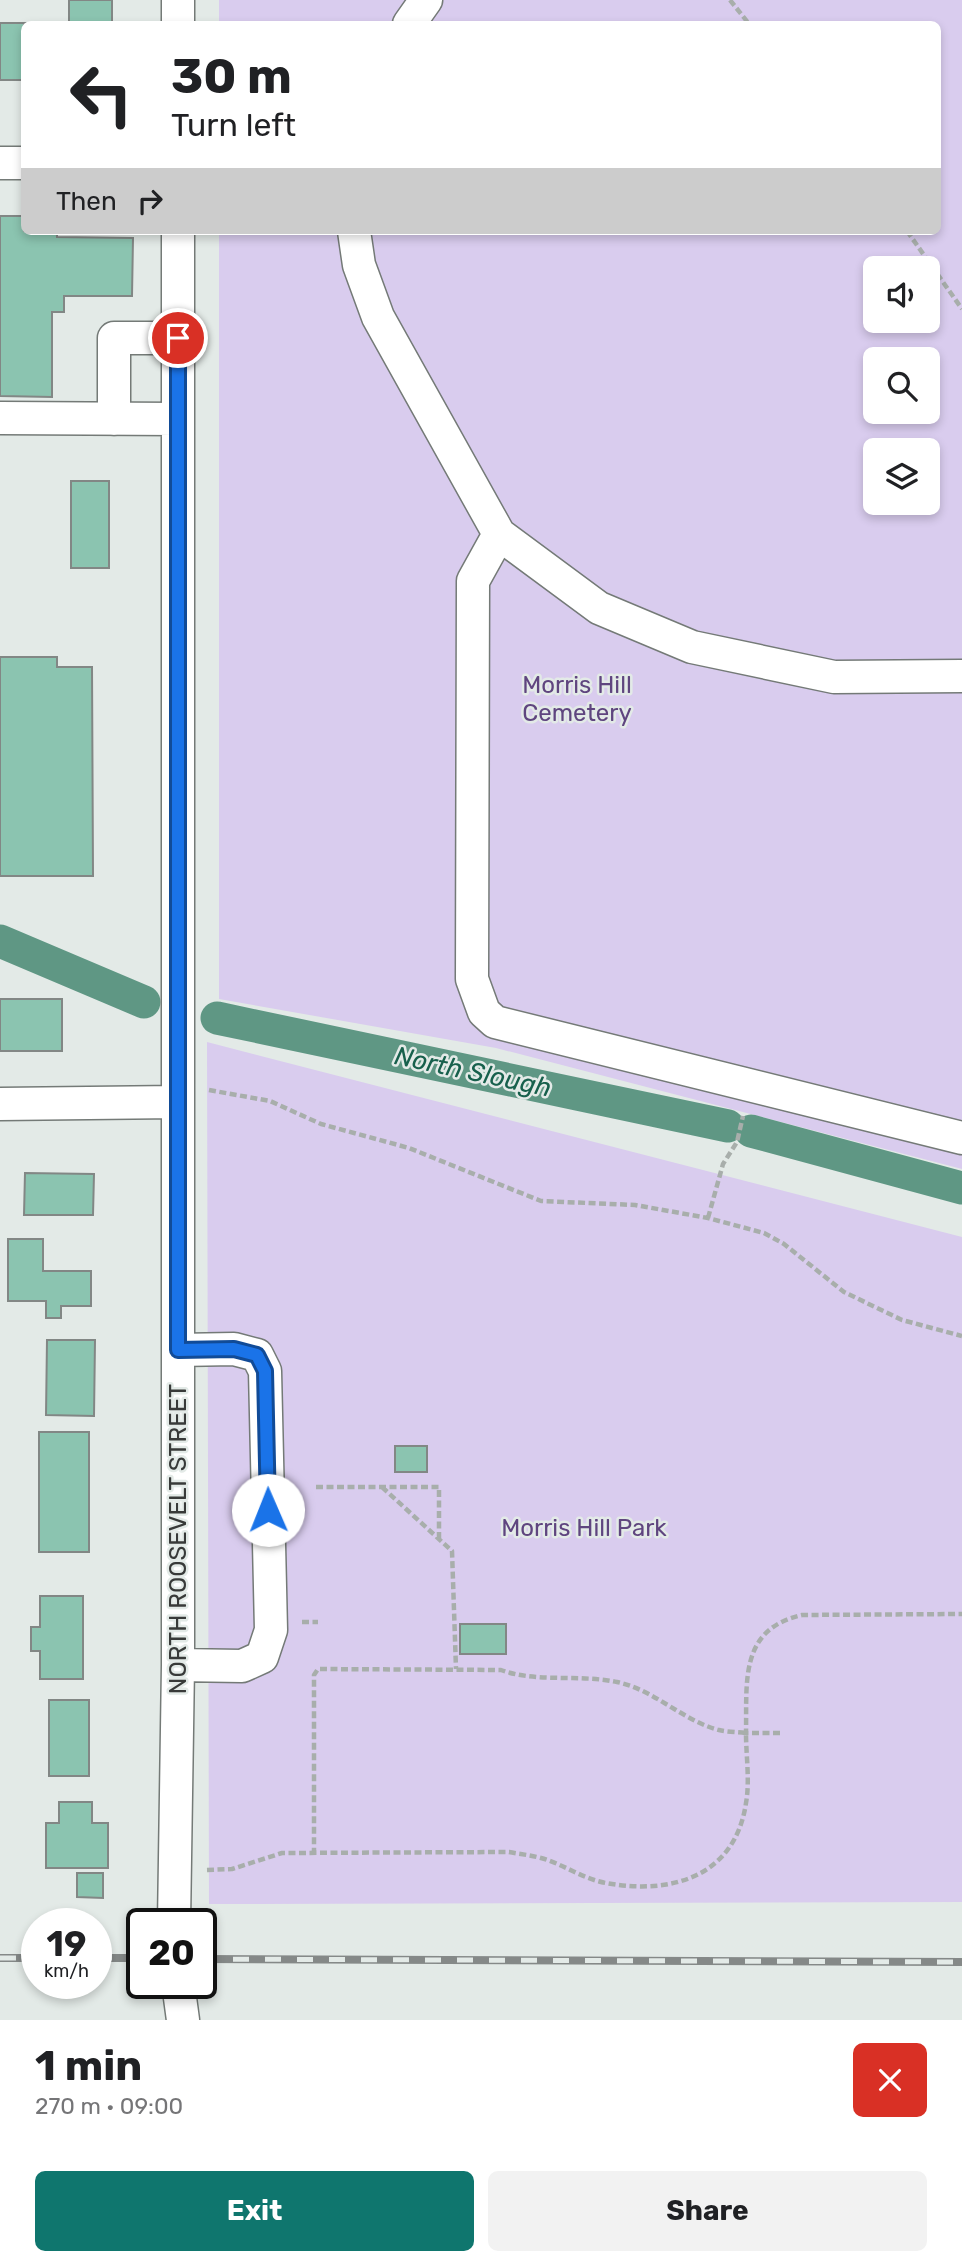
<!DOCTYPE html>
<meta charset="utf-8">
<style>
:root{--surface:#fff;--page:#f2f2f2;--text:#202124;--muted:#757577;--accent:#0f766e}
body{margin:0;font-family:Rubik,sans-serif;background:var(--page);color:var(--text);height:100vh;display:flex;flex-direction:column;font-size:26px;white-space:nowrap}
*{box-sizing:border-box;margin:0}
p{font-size:23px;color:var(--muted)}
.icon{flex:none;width:38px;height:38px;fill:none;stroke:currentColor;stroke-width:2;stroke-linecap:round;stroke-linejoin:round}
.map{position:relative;height:2020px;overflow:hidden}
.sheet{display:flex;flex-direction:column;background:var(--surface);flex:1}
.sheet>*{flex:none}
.hud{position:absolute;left:21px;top:21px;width:920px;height:214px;border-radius:10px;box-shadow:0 4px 10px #0003;background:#fff;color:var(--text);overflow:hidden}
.controls{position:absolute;left:863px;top:256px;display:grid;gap:14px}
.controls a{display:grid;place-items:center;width:77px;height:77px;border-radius:10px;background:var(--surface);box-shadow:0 4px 10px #0003;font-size:35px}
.speed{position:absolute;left:21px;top:1908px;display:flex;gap:14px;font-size:35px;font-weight:700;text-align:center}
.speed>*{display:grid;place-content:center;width:91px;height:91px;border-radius:50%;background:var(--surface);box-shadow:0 4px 10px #0003;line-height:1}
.speed small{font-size:18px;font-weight:400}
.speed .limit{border:4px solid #111;border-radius:10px;background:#fff;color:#111}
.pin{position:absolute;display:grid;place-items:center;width:60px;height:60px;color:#fff;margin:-30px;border:4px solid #fff;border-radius:50%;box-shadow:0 2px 7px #0007}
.me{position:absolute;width:77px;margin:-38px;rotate:359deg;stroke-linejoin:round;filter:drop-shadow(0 0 5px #0008)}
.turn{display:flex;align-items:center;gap:24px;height:147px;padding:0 35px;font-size:32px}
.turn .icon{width:91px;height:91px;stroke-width:2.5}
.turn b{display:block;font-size:49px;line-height:60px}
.then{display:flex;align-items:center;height:66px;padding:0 35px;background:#0003;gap:14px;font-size:26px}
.round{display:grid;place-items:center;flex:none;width:74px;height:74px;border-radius:10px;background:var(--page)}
.overview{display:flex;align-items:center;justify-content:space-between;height:119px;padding:0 35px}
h1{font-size:42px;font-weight:700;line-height:52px}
.action{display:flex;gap:14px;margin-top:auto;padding:14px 35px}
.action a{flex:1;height:80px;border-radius:10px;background:var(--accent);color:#fff;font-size:28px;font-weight:700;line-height:80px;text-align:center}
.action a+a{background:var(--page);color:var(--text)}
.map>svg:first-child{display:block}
.green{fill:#d9ccee;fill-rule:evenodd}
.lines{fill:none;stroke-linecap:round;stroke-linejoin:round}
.canal{stroke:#5f9784;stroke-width:33}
.building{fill:#8bc4b0;stroke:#828785;stroke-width:2}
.minor-casing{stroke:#747a77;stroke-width:35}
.path{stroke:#a8aeab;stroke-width:4.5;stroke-dasharray:7 3.5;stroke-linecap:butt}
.minor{stroke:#fff;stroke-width:32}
.rail-casing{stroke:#858988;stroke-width:8}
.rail{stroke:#e3eae7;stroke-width:5;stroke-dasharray:16;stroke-linecap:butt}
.route-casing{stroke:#114b97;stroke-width:18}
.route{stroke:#1a73e8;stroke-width:12}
.labels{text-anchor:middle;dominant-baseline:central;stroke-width:5;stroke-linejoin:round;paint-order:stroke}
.park-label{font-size:24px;fill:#5f457f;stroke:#e3eae7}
.street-label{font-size:24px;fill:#383a39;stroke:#e3eae7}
.water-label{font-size:26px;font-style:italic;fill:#17604c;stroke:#e3eae7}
</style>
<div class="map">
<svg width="962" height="2020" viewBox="0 0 962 2020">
<rect width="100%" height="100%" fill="#e3eae7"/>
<!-- green -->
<path class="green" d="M 219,0 L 962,0 L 962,1169 L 496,1048 L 219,999 L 219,231 L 938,231 L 938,24 L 219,24 ZM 875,268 L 928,268 L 928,320 L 875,320 ZM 875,359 L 928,359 L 928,411 L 875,411 ZM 875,450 L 928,450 L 928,502 L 875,502 Z
M 207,1042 L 962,1237 L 962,1902 L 209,1904 Z"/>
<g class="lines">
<!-- canal -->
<path class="canal" d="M 0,941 L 144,1002
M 217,1018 L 728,1126
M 751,1131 L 962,1188"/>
</g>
<!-- building -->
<path class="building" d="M 69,0 L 112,0 L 112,24 L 69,24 Z
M 0,23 L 56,23 L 24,24 L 24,80 L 0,80 Z
M 0,216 L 24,216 L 24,231 L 57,231 L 57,237 L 133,238 L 132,296 L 64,296 L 64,312 L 52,312 L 52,397 L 0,396 Z
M 71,481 L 109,481 L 109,568 L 71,568 Z
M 0,657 L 57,657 L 57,667 L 92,667 L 93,876 L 0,876 Z
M 0,999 L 62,999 L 62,1051 L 0,1051 Z
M 25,1173 L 94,1174 L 93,1215 L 24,1215 Z
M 8,1239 L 43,1239 L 43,1271 L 91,1271 L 91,1306 L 61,1306 L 61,1318 L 46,1318 L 46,1301 L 8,1301 Z
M 47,1340 L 95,1340 L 94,1416 L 46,1415 Z
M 39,1432 L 89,1432 L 89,1552 L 39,1552 Z
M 395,1446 L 427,1446 L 427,1472 L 395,1472 Z
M 40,1596 L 83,1596 L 83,1679 L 40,1679 L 40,1651 L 31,1651 L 31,1627 L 40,1627 Z
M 460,1624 L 506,1624 L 506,1654 L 460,1654 Z
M 49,1700 L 89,1700 L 89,1776 L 49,1776 Z
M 59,1802 L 92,1802 L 92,1823 L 108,1823 L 108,1868 L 46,1868 L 46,1823 L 59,1823 Z
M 77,1873 L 103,1873 L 103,1898 L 77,1897 Z"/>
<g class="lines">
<defs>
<path id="minor" d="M 178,24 L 178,0
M 409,24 L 426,0
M 0,163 L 24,163
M 354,231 L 359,265 L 378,317 L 499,534 L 599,608 L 692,647 L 834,677 L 962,676
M 0,418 L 177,419
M 114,419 L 114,338 L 179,338
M 499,534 L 473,581 L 472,979 L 484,1012 L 495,1022 L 962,1138
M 0,1104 L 177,1102
M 178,1350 L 234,1349 L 257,1355 L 265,1371 L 271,1630 L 262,1657 L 242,1666 L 178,1665
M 174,1923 L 178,1665 L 178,231
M 178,1983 L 183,2020"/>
</defs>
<!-- minor casing -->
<use href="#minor" class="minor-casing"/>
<!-- path -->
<path class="path" d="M 730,0 L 749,24
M 907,231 L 962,309
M 209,1090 L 270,1101 L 321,1124 L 409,1148 L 541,1201 L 635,1205 L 708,1218 L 764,1233 L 784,1244 L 844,1292 L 902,1320 L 962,1336
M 708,1218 L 723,1164 L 737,1142 L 743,1116
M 316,1487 L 439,1487 L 439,1538
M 382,1487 L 452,1551 L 456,1669
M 302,1622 L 318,1622
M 780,1733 L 746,1733 C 747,1682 739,1629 802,1615 L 962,1614
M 207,1870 L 232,1869 L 282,1853 L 509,1852 C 519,1854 530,1855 541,1858 C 563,1864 583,1879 606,1883 C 671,1895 735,1877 746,1803 C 750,1781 746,1756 746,1733 C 737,1732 727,1732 719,1730 C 683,1721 655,1690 617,1682 C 579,1674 536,1683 501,1670 L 318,1669 L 314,1675 L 314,1853"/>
<!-- minor -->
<use href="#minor" class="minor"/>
<defs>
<path id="rail" d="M 0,1958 L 37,1958
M 96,1958 L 142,1958
M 201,1959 L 962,1962"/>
</defs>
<!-- rail casing -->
<use href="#rail" class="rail-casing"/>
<!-- rail -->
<use href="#rail" class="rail"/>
</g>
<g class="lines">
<defs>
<path id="route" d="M 178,338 L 178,1350 L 234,1349 L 257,1355 L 265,1371 L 268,1510"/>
</defs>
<!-- route casing -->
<use href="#route" class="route-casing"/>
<!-- route -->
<use href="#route" class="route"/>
</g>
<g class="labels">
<!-- park labels -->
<g class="park-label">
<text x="577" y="685">Morris Hill<tspan x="577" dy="28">Cemetery</tspan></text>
<text x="584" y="1528">Morris Hill Park</text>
</g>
<!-- street labels -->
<g class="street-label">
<text transform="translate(178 1539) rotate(-90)">NORTH ROOSEVELT STREET</text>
</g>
<!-- water labels -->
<g class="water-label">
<text transform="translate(473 1072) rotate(12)">North Slough</text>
</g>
</g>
</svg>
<div class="controls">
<a><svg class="icon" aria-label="sound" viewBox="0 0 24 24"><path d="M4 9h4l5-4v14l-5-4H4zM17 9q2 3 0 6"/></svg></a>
<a><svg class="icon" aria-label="search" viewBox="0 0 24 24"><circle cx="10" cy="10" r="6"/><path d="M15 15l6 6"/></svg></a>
<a><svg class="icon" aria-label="layers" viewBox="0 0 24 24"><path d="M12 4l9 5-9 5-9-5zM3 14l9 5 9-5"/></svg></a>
</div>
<div class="speed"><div>19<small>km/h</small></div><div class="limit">20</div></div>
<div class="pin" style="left:178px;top:338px;background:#d93025"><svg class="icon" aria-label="arrive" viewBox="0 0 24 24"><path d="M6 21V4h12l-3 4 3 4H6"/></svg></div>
<svg class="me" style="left:268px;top:1510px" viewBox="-20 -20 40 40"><circle r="19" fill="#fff"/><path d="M0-13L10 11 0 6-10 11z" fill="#1a73e8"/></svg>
<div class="hud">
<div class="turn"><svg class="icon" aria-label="left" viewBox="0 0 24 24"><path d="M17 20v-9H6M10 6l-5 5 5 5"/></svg><div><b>30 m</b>Turn left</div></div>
<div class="then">Then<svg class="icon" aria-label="right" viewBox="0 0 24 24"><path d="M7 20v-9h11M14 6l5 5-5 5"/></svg></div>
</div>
</div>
<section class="sheet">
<div class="overview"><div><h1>1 min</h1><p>270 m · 09:00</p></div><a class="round" style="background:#d93025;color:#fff"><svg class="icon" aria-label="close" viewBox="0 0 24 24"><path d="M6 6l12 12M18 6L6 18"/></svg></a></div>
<div class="action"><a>Exit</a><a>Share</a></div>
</section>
